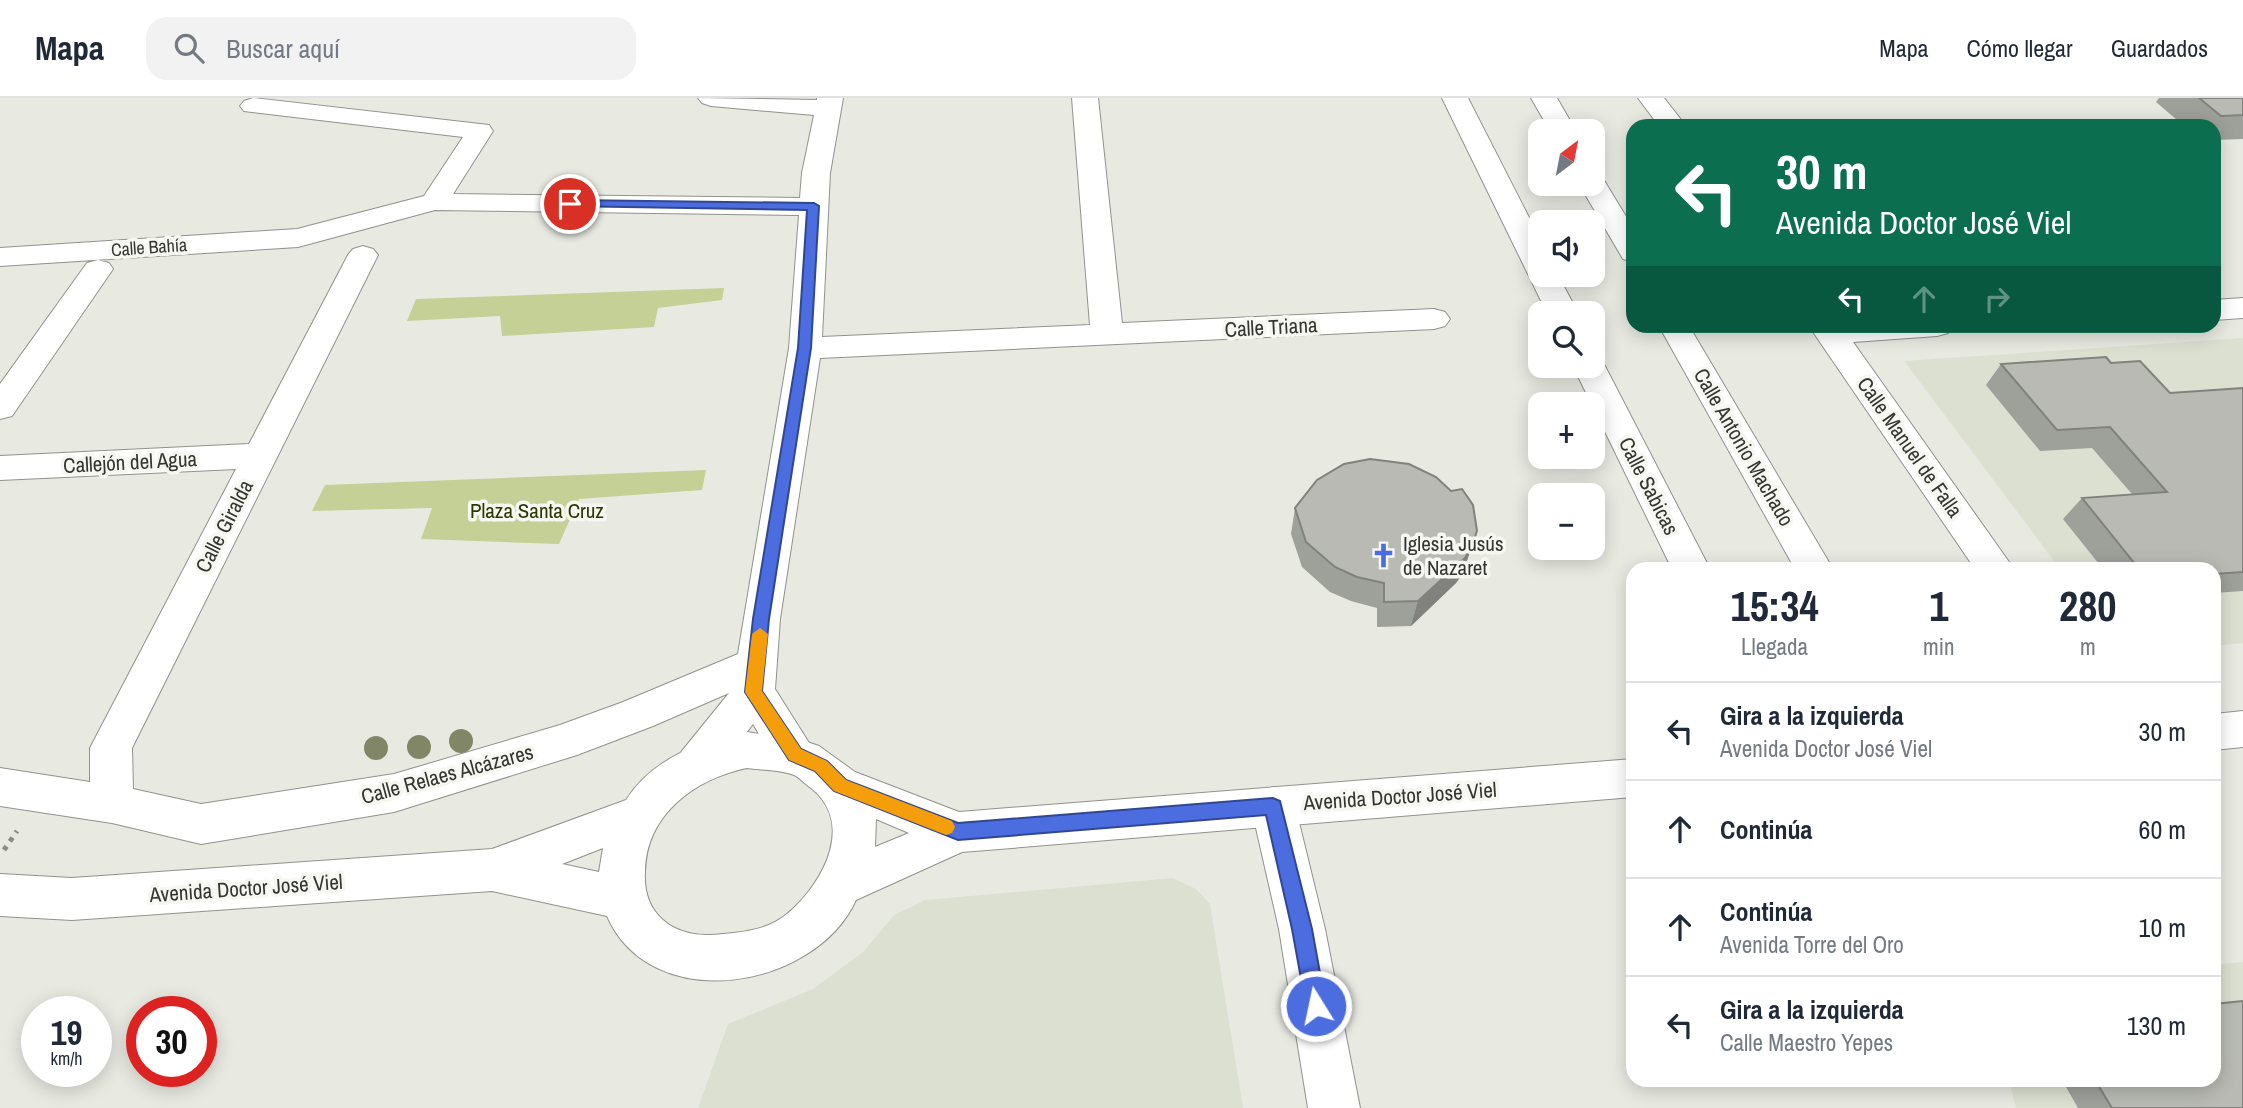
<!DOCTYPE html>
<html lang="es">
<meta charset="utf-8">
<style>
:root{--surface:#fff;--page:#f2f2f3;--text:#1f2937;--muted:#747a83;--line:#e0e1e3}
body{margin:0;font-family:"Archivo Narrow",sans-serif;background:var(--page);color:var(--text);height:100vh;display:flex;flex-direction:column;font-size:26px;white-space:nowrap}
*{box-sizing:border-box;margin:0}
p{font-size:23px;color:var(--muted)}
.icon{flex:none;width:38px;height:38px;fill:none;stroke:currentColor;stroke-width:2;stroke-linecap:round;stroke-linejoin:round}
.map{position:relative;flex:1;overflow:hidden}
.sheet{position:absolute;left:1626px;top:464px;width:595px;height:525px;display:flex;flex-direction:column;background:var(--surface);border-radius:21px;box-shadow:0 4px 18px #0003}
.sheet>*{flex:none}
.guide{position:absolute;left:1626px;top:21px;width:595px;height:214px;border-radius:21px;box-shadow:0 4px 18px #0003;background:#0b6e4f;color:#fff;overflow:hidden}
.needle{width:46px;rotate:32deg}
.tools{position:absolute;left:1528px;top:21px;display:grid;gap:14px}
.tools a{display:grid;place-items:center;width:77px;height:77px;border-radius:14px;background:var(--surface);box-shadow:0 4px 18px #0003;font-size:35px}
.speed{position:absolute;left:21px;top:898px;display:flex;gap:14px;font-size:35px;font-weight:700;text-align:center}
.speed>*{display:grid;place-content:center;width:91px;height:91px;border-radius:50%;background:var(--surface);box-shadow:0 4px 18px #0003;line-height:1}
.speed small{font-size:18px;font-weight:400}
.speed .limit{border:10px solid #d22;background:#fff;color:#111}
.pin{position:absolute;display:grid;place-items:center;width:60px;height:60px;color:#fff;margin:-30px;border:4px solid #fff;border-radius:50%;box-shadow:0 2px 7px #0007}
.me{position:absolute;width:77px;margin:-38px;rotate:350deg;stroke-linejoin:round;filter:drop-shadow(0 0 5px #0008)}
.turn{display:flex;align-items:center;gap:24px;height:147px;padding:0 35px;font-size:32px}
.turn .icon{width:91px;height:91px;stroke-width:2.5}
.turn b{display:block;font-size:49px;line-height:60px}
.lanes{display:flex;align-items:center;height:66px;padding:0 35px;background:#0003;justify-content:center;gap:35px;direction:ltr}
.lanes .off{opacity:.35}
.eta{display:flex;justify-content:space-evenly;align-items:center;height:119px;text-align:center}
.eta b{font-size:42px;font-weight:800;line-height:49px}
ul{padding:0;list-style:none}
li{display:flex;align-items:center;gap:21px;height:98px;padding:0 35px;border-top:2px solid var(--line)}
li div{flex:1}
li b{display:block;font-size:26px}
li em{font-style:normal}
header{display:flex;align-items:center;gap:42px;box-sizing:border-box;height:98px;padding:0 35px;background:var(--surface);border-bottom:2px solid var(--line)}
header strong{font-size:33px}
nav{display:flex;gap:38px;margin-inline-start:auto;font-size:24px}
.search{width:490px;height:63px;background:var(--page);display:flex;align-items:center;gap:18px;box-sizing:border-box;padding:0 24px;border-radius:21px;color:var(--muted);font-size:26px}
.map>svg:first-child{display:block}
.built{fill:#dce0d1}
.green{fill:#c4d096}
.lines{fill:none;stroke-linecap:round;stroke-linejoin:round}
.street-casing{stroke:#90928b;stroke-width:2}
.secondary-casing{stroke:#90928b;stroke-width:2}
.path{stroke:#8b8c87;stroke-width:5;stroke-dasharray:4.5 6;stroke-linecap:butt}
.street{fill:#fff;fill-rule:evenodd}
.secondary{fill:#fff;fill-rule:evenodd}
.tree{fill:#818666}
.wall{fill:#9ea09a}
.shaded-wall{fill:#81827d}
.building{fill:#b8bab3;stroke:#81827d;stroke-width:2}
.route{fill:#4b6de0;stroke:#314792;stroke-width:2}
.slow{fill:#f59e0b}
.labels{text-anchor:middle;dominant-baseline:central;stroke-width:7;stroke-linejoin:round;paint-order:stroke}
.far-street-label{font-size:18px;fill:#343532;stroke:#f5f7f0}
.street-label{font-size:21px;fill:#343532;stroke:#f5f7f0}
.park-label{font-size:21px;fill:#2d3500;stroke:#f5f7f0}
.poi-label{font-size:21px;fill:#343532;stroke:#f5f7f0;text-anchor:start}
</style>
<header>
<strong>Mapa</strong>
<div class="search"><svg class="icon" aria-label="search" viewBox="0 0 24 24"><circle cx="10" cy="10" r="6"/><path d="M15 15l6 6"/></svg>Buscar aquí</div>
<nav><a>Mapa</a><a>Cómo llegar</a><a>Guardados</a></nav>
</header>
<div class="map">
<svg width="2243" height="1010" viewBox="0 0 2243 1010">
<rect width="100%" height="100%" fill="#e8eae2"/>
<!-- built -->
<path class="built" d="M 2243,240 L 2243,545 L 2214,548 L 2214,471 L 2060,471 L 1904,263 Z
M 1173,780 L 1196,791 L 1210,806 L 1243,1010 L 698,1010 L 728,926 L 813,891 L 863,854 L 894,817 L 925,802 Z
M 2243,864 L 2243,1010 L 2016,1010 L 2009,982 L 2214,982 L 2214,867 Z"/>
<!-- green -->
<path class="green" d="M 724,190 L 722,202 L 658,210 L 654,229 L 502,238 L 500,218 L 407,223 L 416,201 Z
M 706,372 L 702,392 L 579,401 L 559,446 L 421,441 L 432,410 L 312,413 L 325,387 Z"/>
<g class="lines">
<defs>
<path id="street" d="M 253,0 L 489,27 L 493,33 L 453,96 L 800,100 L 802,75 L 814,17 L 711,8 L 702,5 L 698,0 L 817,2 L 817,0 L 843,0 L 830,75 L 822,239 L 1090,227 L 1072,0 L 1098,0 L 1122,225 L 1434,211 L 1445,214 L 1450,221 L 1445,228 L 1434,231 L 820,260 L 780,521 L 775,591 L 816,656 L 810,669 C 776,681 769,651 753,626 L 712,679 L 697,684 L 682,679 L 676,666 L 682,653 L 729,595 L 653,628 L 577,657 L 394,714 L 201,746 L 112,725 L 0,708 L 0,670 L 90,684 L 90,650 L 236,371 L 0,382 L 0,358 L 249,346 L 348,157 L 353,151 L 363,148 L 373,151 L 378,157 L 132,650 L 133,691 L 201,706 L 394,676 L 560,627 L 623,604 L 738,556 L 789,250 L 799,117 L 435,112 L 298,149 L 0,168 L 0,150 L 297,131 L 424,98 L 463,39 L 244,13 L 240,8 L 244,3 Z
M 1442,0 L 1468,0 L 1540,141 L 1540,177 L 1558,177 L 1578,215 L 1547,215 Z
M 1531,0 L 1557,0 L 1576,33 L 1550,33 Z
M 1638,0 L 1664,0 L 1686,28 L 1659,28 Z
M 1592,77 L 1602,79 L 1633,130 L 1633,164 L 1623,161 L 1579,86 L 1592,86 Z
M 98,162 L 109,165 L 113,171 L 12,318 L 0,321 L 0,286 L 87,165 Z
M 2243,200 L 2243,220 L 2214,222 L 2214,202 Z
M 1659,228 L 1689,228 L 1833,471 L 1795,471 Z
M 1809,228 L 1952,228 L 1948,235 L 1937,238 L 1853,244 L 2014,471 L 1975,471 Z
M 1592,258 L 1600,260 L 1605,268 L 1710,471 L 1672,471 L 1573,268 L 1592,268 Z
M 1273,689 L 1288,694 L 1295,708 L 1325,831 L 1360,1010 L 1308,1010 L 1279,831 L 1251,708 L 1258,694 Z"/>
<path id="secondary" d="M 2243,613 L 2243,649 L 2214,652 L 2214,616 Z
M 747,634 L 804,643 L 819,648 L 855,674 L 959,714 L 1633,661 L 1633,699 L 962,754 L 856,802 C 815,892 651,919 607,818 L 492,793 L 72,822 L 0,818 L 0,776 L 72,780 L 492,751 L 626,702 C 653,660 700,643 747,634 ZM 747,670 C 761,672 781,672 794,677 C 799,679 803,684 807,687 C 857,722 825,784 787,816 C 769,831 746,834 723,836 C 703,839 678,836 663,822 C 648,809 644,792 645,774 C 646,716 695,681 747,670 ZM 876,721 L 909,735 L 875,749 ZM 603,750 L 599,774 L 562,766 Z"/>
</defs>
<!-- street casing -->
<use href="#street" class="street-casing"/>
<!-- secondary casing -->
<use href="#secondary" class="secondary-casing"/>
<!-- path -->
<path class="path" d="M 4,752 L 17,733"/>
<!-- street -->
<use href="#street" class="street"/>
<!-- secondary -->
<use href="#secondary" class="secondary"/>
</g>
<!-- trees -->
<g class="tree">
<circle cx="461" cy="643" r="12"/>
<circle cx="419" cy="649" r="12"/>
<circle cx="376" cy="650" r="12"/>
</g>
<!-- wall -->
<path class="wall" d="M 2159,0 L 2243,0 L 2243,41 L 2214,42 L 2214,28 L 2184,28 L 2156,4 Z
M 2111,265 L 2170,295 L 2243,290 L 2243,493 L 2214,495 L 2214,471 L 2103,471 L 2063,421 L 2082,400 L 2132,396 L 2092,350 L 2040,353 L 1986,287 L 2001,266 Z
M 1295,410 L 1463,475 L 1456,485 L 1411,528 L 1377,529 L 1377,510 L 1351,503 L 1330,494 L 1302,469 L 1291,436 Z
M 2062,982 L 2214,982 L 2243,1010 L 2078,1010 Z"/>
<!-- shaded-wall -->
<path class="shaded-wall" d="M 1477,433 L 1463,475 L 1456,485 L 1411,528 L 1418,503 Z"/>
<!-- building -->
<path class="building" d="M 2199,0 L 2243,0 L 2243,17 L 2221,18 Z
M 2106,259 L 2111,265 L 2140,263 L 2170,295 L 2243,290 L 2243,474 L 2214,476 L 2214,471 L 2139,471 L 2082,400 L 2167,394 L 2110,329 L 2057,332 L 2001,266 Z
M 1370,361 L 1409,366 L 1436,379 L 1451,393 L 1462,391 L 1473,407 L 1477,433 L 1471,450 L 1465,460 L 1418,503 L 1384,504 L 1384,485 L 1357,479 L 1335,469 L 1306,444 L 1295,410 L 1317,382 L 1344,366 Z
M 2243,903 L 2243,1010 L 2112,1010 L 2095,982 L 2214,982 L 2214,906 Z"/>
<!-- route -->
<path class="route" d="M 570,102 L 814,105 L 819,108 L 811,250 L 769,521 L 762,593 L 801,651 L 827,663 L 846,682 L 958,725 L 1273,700 L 1280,703 L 1312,831 L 1326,908 L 1323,915 L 1316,918 L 1309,915 L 1306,908 L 1292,831 L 1266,717 L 958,742 L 834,693 L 815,673 L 789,662 L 745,594 L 753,521 L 798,250 L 807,112 L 565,108 L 565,103 Z"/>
<!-- slow -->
<path class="slow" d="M 760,530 L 768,536 L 762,593 L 801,651 L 827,663 L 846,682 L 952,723 L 955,729 L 952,735 L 946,737 L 834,693 L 815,673 L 789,662 L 745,594 L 752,536 Z"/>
<!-- icons -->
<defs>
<symbol id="church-bare" viewBox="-9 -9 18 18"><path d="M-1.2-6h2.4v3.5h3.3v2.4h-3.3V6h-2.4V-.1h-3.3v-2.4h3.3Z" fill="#4b6de0" stroke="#f5f7f0" stroke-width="2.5" paint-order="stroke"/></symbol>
</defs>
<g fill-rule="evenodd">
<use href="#church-bare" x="1366" y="440" width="35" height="35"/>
</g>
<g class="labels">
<!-- far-street labels -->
<g class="far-street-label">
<text transform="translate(149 149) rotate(-4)">Calle Bahía</text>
</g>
<!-- street labels -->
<g class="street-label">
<text transform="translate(1271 229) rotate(-3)">Calle Triana</text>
<text transform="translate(1744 349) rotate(60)">Calle Antonio Machado</text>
<text transform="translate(1910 349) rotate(55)">Calle Manuel de Falla</text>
<text transform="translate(130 364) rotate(-3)">Callejón del Agua</text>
<text transform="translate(1649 388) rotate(63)">Calle Sabicas</text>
<text transform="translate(224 428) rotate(-63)">Calle Giralda</text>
<text transform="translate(447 676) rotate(-15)">Calle Relaes Alcázares</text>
<text transform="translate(1400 698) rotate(-4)">Avenida Doctor José Viel</text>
<text transform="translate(246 790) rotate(-4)">Avenida Doctor José Viel</text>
</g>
<!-- park labels -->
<g class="park-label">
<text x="537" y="412">Plaza Santa Cruz</text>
</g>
<!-- poi labels -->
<g class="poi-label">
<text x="1403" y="445">Iglesia Jusús<tspan x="1403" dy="24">de Nazaret</tspan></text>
</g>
</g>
</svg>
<div class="tools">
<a><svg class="needle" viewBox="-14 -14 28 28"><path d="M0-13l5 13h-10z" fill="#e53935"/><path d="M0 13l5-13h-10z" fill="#747a83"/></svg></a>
<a><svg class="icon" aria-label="sound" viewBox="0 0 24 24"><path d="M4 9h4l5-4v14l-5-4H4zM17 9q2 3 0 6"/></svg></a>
<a><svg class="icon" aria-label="search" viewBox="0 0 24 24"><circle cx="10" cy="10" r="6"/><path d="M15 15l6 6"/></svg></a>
<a>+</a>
<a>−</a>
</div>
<div class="speed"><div>19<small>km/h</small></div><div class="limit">30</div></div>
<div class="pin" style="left:570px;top:106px;background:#d93025"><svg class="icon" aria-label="arrive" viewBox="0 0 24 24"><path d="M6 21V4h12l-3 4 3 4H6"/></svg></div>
<svg class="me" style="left:1316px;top:908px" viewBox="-20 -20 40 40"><circle r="17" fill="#4b6de0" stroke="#fff" stroke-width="3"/><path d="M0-11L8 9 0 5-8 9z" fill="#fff"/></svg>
<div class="guide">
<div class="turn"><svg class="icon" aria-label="left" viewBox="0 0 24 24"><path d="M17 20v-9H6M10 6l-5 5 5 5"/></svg><div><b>30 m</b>Avenida Doctor José Viel</div></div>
<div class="lanes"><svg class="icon" aria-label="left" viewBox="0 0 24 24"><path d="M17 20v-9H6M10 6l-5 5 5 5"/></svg><svg class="icon off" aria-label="ahead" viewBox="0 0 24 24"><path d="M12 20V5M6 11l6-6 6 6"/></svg><svg class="icon off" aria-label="right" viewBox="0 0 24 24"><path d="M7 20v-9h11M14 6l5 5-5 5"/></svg></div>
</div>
<section class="sheet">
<div class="eta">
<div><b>15:34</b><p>Llegada</p></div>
<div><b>1</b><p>min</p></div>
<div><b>280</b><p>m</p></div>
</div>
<ul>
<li><svg class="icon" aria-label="left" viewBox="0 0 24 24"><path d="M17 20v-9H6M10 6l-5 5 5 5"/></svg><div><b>Gira a la izquierda</b><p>Avenida Doctor José Viel</p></div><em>30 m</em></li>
<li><svg class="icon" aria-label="ahead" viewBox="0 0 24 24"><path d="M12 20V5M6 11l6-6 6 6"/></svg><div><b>Continúa</b></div><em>60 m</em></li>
<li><svg class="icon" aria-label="ahead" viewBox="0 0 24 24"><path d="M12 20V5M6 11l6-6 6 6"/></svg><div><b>Continúa</b><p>Avenida Torre del Oro</p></div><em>10 m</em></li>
<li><svg class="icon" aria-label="left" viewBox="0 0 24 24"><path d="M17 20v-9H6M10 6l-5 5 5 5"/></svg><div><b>Gira a la izquierda</b><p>Calle Maestro Yepes</p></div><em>130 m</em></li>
</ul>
</section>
</div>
